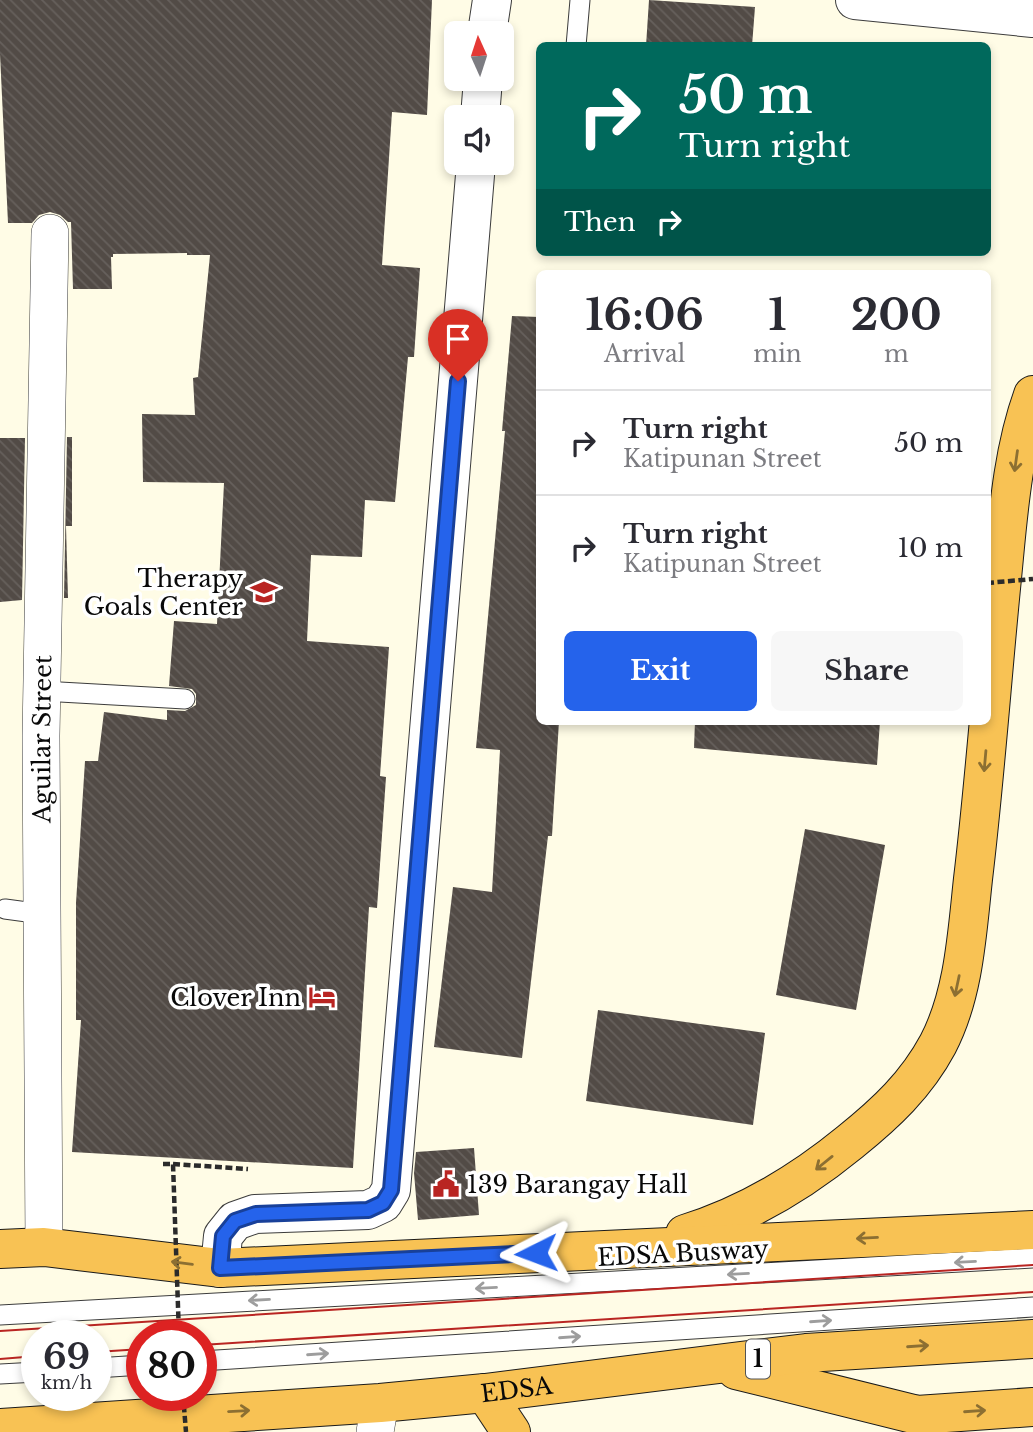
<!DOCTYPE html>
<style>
:root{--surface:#fff;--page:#f7f7f7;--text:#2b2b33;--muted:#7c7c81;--line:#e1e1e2;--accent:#2563eb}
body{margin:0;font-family:"Libre Baskerville",serif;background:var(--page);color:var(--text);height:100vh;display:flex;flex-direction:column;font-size:26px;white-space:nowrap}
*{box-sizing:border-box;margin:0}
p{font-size:23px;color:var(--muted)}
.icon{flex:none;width:38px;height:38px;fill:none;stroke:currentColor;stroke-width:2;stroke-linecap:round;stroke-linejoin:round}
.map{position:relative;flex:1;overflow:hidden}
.sheet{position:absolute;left:536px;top:270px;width:455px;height:455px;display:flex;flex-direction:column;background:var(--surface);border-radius:10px;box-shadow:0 4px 10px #0003}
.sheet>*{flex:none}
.hud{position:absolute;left:536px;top:42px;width:455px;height:214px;border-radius:10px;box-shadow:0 4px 10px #0003;background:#00695c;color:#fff;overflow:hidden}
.needle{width:46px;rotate:357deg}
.tools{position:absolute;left:444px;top:21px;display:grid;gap:14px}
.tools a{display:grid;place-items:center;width:70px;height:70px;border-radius:10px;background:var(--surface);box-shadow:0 4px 10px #0003;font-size:35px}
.speed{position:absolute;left:21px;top:1320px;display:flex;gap:14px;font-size:35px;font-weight:700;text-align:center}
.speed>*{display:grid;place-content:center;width:91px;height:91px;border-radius:50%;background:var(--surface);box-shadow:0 4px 10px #0003;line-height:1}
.speed small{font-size:18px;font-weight:400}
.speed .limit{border:10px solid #d22;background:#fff;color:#111}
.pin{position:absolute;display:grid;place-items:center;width:60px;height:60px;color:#fff;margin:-72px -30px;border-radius:50% 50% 50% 0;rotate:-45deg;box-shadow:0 0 7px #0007}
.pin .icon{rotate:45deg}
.me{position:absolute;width:77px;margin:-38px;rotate:267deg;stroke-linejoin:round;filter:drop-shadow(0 0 5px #0008)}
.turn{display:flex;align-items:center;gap:24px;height:147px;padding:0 28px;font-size:32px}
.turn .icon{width:91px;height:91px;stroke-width:2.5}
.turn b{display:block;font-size:49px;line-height:60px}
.then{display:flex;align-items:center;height:66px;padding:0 28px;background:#0003;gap:14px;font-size:26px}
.eta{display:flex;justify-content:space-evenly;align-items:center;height:119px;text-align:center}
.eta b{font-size:42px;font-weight:800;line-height:49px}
.action{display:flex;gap:14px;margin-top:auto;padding:14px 28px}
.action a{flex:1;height:80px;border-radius:10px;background:var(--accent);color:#fff;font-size:28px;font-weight:800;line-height:80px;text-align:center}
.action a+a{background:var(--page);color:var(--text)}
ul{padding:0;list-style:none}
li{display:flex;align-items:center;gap:21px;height:105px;padding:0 28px;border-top:2px solid var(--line)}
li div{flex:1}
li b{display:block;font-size:26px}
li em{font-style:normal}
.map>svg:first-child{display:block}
.building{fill:url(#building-back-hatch)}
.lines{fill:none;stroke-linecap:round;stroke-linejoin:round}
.service-casing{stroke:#3c3c3c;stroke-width:21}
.minor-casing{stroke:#3c3c3c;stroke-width:38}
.tertiary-casing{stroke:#3c3c3c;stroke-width:40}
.trunk-casing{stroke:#1a1a1a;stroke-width:40}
.path{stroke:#2b2b2b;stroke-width:4.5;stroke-dasharray:7 3.5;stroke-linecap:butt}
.service{stroke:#fff;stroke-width:19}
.minor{stroke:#fff;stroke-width:37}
.tertiary{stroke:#fff;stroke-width:38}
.trunk{stroke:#f8c254;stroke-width:38}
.tram{stroke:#b92522;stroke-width:2}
.path-bridge{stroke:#2b2b2b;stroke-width:4.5;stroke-dasharray:7 3.5;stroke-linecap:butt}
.oneway{stroke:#8c6f32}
.oneway2{stroke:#9d9d9d}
.route-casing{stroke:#184099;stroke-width:18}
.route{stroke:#2563eb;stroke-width:12}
.labels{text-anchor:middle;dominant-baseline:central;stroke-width:7;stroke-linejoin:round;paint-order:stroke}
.shield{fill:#fff;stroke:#535353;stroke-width:2}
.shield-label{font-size:23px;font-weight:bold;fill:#090909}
.poi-label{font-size:24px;fill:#090909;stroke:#fff;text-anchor:end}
.street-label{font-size:24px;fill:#090909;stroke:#fff}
</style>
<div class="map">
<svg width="1033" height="1432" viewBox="0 0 1033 1432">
<defs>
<pattern id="building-back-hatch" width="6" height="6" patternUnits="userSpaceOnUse" patternTransform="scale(1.75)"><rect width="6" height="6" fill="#524b46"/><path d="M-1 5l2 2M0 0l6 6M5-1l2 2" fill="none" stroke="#66605c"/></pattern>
</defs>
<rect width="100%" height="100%" fill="#fffce6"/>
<!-- building -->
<path class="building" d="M 0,0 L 432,0 L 427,115 L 392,112 L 382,265 L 420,268 L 414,357 L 408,357 L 395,502 L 365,500 L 362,557 L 311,555 L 307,641 L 389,647 L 380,776 L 386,777 L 377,908 L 369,907 L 353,1168 L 72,1152 L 81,1020 L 76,1020 L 76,903 L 85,761 L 98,761 L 104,712 L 167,720 L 167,710 L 185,711 L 196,705 L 196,694 L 192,689 L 169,686 L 174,621 L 217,624 L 224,483 L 143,482 L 142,414 L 195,415 L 193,378 L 198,377 L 210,255 L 187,255 L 187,253 L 113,254 L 113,257 L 111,257 L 112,289 L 73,289 L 71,222 L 68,222 L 60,215 L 50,212 L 39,215 L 32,223 L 8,223 L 0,54 Z
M 649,0 L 755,7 L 752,46 L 646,46 Z
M 512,316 L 539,317 L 539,721 L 559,721 L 552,836 L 548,836 L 522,1058 L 434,1047 L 453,887 L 492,892 L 500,750 L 476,748 L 505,431 L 502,431 Z
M 67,437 L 72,437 L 72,526 L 66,526 L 68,598 L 64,598 Z
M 0,438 L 25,438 L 22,600 L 0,602 Z
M 695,721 L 880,721 L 877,765 L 694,748 Z
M 805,829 L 885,845 L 856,1010 L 776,995 Z
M 598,1010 L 765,1033 L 753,1125 L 586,1101 Z
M 474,1148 L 479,1215 L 418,1220 L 414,1173 L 416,1152 Z"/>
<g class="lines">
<defs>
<path id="service" d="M 576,46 L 580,0
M 42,691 L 185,699
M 5,909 L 42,914
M 0,1315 L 1033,1258
M 201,1361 L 1033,1307
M 96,1368 L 142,1365
M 0,1374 L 37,1372"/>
<g id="minor">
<path id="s1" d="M 44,1247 L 41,736 L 50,233"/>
<path d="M 375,1432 L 380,1403"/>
</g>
<path id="tertiary" d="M 855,0 L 1033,18
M 487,33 L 492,0
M 480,117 L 483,79
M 220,1268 L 223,1236 L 235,1221 L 255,1214 L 368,1210 L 383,1203 L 391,1190 L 476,163"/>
<g id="trunk">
<path d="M 685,1234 C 747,1215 800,1183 850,1142 C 886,1113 916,1085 938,1044 C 964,994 967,934 973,879 C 985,779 992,678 1002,578 C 1008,517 1012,453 1033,395"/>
<path d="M 0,1249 L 44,1247 L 220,1268 L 1033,1230"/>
<path d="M 736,1370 L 917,1415 L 1033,1407"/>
<path d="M 485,1393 L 511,1432"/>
<path id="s2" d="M 0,1428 L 380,1403 L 485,1393 L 806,1353 L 1033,1339"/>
</g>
</defs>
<!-- service casing -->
<use href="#service" class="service-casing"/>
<!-- minor casing -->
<use href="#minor" class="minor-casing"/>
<!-- tertiary casing -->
<use href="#tertiary" class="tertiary-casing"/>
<!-- trunk casing -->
<use href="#trunk" class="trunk-casing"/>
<!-- path -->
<path class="path" d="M 173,1164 L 248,1169"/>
<!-- service -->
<use href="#service" class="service"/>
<!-- minor -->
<use href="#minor" class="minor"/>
<!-- tertiary -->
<use href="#tertiary" class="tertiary"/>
<!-- trunk -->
<use href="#trunk" class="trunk"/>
<!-- tram -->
<path class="tram" d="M 0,1331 L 1033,1265
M 201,1345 L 1033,1292
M 96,1352 L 142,1349
M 0,1359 L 37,1356"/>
<!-- path-bridge -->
<path class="path-bridge" d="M 987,583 L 1033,579
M 163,1164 L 173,1164 L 179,1335
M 183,1395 L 186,1432"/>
</g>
<!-- one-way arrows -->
<defs><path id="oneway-shaft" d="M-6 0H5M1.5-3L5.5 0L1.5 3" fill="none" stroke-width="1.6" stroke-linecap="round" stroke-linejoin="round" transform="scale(1.75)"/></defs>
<g class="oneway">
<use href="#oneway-shaft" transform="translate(1016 461) rotate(98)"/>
<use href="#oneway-shaft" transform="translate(985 761) rotate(95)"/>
<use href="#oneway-shaft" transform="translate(957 986) rotate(102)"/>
<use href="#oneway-shaft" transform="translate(824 1163) rotate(141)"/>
<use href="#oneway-shaft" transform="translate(867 1238) rotate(177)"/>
<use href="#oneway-shaft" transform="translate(182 1263) rotate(-173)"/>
<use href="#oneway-shaft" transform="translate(918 1346) rotate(-4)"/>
<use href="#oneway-shaft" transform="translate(239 1411) rotate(-3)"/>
<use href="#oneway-shaft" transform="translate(975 1411) rotate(-4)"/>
</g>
<g class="oneway2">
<use href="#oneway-shaft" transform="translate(965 1262) rotate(177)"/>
<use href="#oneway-shaft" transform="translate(738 1274) rotate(177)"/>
<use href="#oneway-shaft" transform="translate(486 1288) rotate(177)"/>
<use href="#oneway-shaft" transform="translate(259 1300) rotate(177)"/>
<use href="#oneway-shaft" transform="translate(821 1321) rotate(-4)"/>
<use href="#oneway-shaft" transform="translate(570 1337) rotate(-4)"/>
<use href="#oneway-shaft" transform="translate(318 1354) rotate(-4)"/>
</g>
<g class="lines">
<defs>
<path id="route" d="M 458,381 L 391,1190 L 383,1203 L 368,1210 L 256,1214 L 235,1221 L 223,1236 L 220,1268 L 536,1253"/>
</defs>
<!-- route casing -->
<use href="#route" class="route-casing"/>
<!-- route -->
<use href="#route" class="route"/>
</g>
<!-- icons -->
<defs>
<symbol id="school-bare" viewBox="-9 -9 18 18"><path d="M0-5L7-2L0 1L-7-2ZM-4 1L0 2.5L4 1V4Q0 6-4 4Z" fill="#b92522" stroke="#fff" stroke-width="2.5" paint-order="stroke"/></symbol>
<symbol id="hotel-bare" viewBox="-9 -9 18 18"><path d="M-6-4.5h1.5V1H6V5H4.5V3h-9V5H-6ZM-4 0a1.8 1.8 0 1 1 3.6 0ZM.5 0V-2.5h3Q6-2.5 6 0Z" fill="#b92522" stroke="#fff" stroke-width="2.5" paint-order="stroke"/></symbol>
<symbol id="civic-bare" viewBox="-9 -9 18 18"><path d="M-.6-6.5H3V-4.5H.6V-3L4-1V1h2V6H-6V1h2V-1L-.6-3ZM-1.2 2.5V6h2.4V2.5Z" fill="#b92522" stroke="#fff" stroke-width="2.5" paint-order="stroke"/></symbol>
</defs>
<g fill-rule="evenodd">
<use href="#school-bare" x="245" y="573" width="38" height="38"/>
<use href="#hotel-bare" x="303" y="978" width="38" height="38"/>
<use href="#civic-bare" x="427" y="1165" width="38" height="38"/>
</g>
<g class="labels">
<!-- shield labels -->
<rect class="shield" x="746" y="1339.5" width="24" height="39" rx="5"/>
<g class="shield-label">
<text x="758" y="1359">1</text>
</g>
<!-- poi labels -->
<g class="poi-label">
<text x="243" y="578">Therapy<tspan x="243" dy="28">Goals Center</tspan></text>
<text x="301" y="997">Clover Inn</text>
<text x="467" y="1184" text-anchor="start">139 Barangay Hall</text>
</g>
<!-- street labels -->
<g class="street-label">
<text stroke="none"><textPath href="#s1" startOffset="508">Aguilar Street</textPath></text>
<text transform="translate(683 1253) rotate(-3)">EDSA Busway</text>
<text stroke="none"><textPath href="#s2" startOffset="518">EDSA</textPath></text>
</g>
</g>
</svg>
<div class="tools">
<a><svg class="needle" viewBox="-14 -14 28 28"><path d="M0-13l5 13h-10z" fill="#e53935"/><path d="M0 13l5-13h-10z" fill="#7c7c81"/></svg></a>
<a><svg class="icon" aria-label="sound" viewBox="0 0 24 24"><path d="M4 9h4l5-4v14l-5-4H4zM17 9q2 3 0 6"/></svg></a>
</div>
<div class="speed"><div>69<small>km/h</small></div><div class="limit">80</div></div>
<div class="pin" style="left:458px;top:381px;background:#d93025"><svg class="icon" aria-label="arrive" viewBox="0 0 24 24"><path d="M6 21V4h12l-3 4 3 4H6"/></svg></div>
<svg class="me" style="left:536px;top:1253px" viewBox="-20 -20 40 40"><path d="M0-17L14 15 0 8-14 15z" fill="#2563eb" stroke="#fff" stroke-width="4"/></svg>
<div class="hud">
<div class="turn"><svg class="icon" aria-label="right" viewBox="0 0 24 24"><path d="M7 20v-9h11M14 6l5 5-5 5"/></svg><div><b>50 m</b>Turn right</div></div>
<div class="then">Then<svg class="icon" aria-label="right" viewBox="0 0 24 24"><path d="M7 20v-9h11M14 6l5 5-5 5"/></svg></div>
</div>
<section class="sheet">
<div class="eta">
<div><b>16:06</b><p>Arrival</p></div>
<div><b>1</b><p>min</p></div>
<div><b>200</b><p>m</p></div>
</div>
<ul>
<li><svg class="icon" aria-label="right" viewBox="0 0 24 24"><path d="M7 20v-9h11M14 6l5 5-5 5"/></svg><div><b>Turn right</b><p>Katipunan Street</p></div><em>50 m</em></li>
<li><svg class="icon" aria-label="right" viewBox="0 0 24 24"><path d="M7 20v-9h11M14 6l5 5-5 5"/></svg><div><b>Turn right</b><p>Katipunan Street</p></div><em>10 m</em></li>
</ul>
<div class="action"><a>Exit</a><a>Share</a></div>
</section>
</div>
